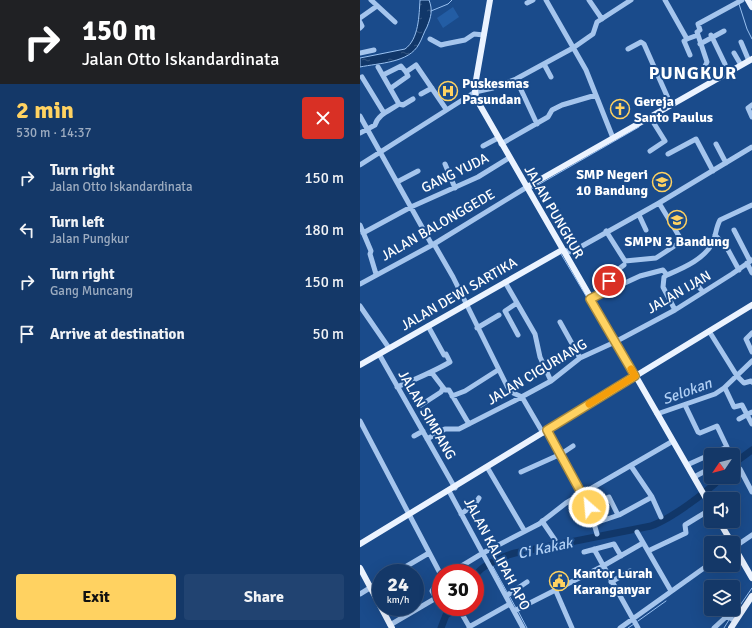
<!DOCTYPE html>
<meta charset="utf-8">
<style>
:root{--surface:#143868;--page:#214371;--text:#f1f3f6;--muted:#9dacc0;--line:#33527c;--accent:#ffd261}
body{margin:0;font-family:Signika,sans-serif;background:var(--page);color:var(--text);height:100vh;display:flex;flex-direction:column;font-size:15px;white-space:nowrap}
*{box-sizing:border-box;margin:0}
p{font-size:13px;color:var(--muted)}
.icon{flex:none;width:22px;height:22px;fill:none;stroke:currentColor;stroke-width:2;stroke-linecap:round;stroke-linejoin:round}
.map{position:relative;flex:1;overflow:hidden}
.side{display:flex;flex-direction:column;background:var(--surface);width:360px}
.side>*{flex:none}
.guide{background:#202124;color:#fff;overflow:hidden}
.needle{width:26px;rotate:235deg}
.tools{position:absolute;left:344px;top:448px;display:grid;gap:8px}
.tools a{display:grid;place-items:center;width:36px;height:36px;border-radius:4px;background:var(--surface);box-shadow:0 4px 16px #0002,0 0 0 1px var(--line);font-size:20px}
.speed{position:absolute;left:12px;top:564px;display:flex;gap:8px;font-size:20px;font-weight:700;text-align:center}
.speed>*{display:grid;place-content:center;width:52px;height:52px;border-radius:50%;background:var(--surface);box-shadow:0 4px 16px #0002,0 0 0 1px var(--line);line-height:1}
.speed small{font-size:10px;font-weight:400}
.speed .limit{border:6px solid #d22;background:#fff;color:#111}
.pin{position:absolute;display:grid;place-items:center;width:34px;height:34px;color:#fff;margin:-17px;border:2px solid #fff;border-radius:50%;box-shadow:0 1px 4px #0007}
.me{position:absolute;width:44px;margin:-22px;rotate:333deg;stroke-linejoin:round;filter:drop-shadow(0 0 3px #0008)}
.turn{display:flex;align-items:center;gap:14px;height:84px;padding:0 16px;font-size:18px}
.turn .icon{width:52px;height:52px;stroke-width:2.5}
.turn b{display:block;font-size:28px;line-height:34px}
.round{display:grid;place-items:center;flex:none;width:42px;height:42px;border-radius:4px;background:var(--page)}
.headline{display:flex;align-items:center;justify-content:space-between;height:68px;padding:0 16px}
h1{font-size:24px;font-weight:800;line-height:30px;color:var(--accent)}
.cta{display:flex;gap:8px;margin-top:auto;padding:8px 16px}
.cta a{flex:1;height:46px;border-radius:4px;background:var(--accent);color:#111;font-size:16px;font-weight:800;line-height:46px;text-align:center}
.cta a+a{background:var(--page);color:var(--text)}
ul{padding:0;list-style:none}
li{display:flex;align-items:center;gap:12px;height:52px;padding:0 16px}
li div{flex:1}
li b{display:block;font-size:15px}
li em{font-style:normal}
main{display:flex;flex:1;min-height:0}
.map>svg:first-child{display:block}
.grass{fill:#235da4}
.water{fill:url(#water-ripples);stroke:#98c0f0}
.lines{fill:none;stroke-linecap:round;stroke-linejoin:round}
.stream{stroke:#98c0f0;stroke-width:1}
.river{stroke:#113769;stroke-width:7}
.minor{stroke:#a5c5ed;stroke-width:5}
.major{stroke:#ebf3ff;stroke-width:6}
.route-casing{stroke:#a6883f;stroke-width:10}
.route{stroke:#ffd261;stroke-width:7}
.slow{stroke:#f59e0b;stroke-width:7}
.labels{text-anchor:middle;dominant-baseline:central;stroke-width:4;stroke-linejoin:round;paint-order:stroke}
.poi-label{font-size:14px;font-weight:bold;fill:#fff;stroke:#1a4b8b;text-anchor:start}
.street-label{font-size:14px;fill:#fff;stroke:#1a4b8b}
.water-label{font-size:15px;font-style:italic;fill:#b1d0f5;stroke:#1a4b8b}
.district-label{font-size:18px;font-weight:bold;letter-spacing:1px;fill:#fff;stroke:#1a4b8b}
</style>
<main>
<section class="side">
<div class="guide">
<div class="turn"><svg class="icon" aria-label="right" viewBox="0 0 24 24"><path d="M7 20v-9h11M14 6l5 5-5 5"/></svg><div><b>150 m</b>Jalan Otto Iskandardinata</div></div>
</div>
<div class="headline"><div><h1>2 min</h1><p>530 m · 14:37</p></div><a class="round" style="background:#d93025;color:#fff"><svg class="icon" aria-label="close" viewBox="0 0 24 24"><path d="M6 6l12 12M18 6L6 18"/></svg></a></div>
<ul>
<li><svg class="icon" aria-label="right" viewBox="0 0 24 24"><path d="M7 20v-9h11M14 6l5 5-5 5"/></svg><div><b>Turn right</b><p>Jalan Otto Iskandardinata</p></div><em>150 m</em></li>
<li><svg class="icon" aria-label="left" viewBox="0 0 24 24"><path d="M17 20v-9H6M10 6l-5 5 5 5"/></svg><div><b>Turn left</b><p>Jalan Pungkur</p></div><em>180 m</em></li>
<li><svg class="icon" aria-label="right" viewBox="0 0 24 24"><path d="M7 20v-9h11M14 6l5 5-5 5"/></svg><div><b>Turn right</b><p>Gang Muncang</p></div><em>150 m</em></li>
<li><svg class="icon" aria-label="arrive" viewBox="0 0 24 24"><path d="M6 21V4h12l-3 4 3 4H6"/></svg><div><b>Arrive at destination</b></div><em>50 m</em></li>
</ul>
<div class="cta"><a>Exit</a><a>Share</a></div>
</section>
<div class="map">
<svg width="392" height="628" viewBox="0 0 392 628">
<defs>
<pattern id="water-ripples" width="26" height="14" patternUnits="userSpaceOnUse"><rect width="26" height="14" fill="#113769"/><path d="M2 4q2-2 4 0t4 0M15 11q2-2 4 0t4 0" fill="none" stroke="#355580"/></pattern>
</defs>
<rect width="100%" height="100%" fill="#1a4b8b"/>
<!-- grass -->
<path class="grass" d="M 93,7 L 99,17 L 83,28 L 77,18 Z"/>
<!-- water -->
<path class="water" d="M 60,0 L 69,0 C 73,10 71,17 67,27 C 64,32 62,39 59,44 C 49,63 19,63 0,67 L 0,58 L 45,49 C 59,39 59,15 60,0 Z"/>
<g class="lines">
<!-- stream -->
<path class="stream" d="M 379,4 L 387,29 L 392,39
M 71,11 L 88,4 L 92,0
M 171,189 L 279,127
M 201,254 L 232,306
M 131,563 L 147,592
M 150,597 L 156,608
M 158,611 L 167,628
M 372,617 L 392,588
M 278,621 L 306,601
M 268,628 L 274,624
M 364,628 L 369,620"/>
<!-- river -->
<path class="river" d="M 373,466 L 377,461 L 392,450
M 115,596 L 119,593 C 118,588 116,582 116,577 C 116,567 147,555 155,553 L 291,526 C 311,519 347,492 362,477
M 81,628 L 86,615 L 98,607"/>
<!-- minor -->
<path class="minor" d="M 11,0 L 35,22
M 186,0 L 226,70 L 253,138
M 229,0 L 242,19
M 305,0 L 327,39
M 167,3 L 173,0
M 0,18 L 17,6
M 0,22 L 2,26 L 0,28
M 338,35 L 337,32 L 340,30 L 338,24 L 382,0
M 351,35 L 365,64
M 70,39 L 81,45 L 85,44 L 105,40 L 114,34 L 124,35
M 327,39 L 338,35 L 347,62 L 345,66 L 352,82
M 327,39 L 324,41 L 330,55
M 381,42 L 389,61
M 340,44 L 364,31
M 268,49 L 281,42 L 284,44 L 311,105
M 0,53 L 14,50
M 374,53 L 381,65
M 184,64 L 191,77
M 18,67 L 39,104
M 23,75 L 41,66 L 46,72
M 2,77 L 24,113
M 156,79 L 177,124
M 31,88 L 48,76 L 46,72 L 56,65 L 86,109
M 61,94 L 72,88
M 392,105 L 388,108 L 392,117
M 0,116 L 72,245
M 0,133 L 15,125 C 18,114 31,110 39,104 L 43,105 L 53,99
M 141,144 L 188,117 L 192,110 L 202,105 L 236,95
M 356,144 L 366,163
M 123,146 L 138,138
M 290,151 L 305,141 L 290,117
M 308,154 L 336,139 L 353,171
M 85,164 L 95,188
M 0,165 L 115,92 L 133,88 L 156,79 L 213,48 L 233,34 L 237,22 L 271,0
M 37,182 L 58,171
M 279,215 L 286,230
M 0,225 L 11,251 L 10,254 L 16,274
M 374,230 L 390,261
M 246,231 L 265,261 L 296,258 L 322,241 L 299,203
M 3,233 L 51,207 L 118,177 L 149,158
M 355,235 L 367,248 L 379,270
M 74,244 L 93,277 L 147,386 L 151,392 L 162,397 L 183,433
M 202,250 L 212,252
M 215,250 L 299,203 L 392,147
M 387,263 L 392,273
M 307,275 C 323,268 345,259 353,242 C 356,235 356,227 360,220 L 392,205
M 307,275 L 304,277 L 303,287 L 315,310
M 145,282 L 175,334 L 180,357 L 191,381
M 0,284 L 74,244 L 167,187
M 338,286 L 343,292
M 246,291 C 244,280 256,271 264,265
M 230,299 L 280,276 L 303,270 L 307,275
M 157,303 L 145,311 L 158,335
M 0,306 L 29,348
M 200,322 L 220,358
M 117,328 L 139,315
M 349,331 L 377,376 L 384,383 L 391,381 L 392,382
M 392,333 L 386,339 L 392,352
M 19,354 L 95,488
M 72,373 L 85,390 L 89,390 L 109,424
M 37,387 C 56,379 73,372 90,362 L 86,354 L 84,355 L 68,326
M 365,388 L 374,407 L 382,405 L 392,424
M 92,396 L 105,391 L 138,370
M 61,405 L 81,392 L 83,388
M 325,405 L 338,432 L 340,433 L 357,426 L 367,447 L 327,465
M 297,414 L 355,394 L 364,388 L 392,361
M 379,419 L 392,412
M 0,421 L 81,575
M 54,436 L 63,431
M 67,439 L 85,429 L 99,429 L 154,401 L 191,381 L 220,358 L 255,342 L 315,310 L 372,274 L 392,260
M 213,446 L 201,454 L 229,506 L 237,534
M 367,447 L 368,455
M 271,466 L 292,497 L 301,517
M 127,467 L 164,530
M 380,469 L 392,492
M 161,472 L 201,454 L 187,430
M 334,477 L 351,468
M 89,491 L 163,628
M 229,507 L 249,497 L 258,515
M 101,514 L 115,504 L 119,498
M 182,521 L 195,540
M 235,523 L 259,515 L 292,497
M 277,532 L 311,591
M 373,548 L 392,535
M 234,549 L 278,628
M 288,551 L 326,533 L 325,525 L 351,509
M 224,552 L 254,544 L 261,556
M 35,573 L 69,553
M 90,573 L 123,553 L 179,524 L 206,503 L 313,441
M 251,582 L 270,571
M 195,589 L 212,628
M 0,594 L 21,581
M 146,596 L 167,582
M 98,607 L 110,628
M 154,611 L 243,566 L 283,543
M 30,625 L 76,598 L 72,591 L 81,578
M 109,627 L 150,604
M 260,628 L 351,563
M 354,628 L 367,616 L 375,621"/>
<!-- major -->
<path class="major" d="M 130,0 L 116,80 L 115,92 L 117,100 L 351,507
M 388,0 L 392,7
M 167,187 L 392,59
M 0,365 L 202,250
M 359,521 L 372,543
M 0,544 L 392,305
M 373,545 L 392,578
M 0,568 L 32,628
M 371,628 L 392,596"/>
</g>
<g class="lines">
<defs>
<path id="route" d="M 229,507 L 187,430 L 275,376 L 230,299 L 246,291 L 249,281"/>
</defs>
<!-- route casing -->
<use href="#route" class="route-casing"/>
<!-- route -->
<use href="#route" class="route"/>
<!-- slow -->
<path class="slow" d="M 229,404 L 275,376 L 271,369"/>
</g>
<!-- icons -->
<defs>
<symbol id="hospital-ring" viewBox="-11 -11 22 22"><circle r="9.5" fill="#1a4b8b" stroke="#ffd261" stroke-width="1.5"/><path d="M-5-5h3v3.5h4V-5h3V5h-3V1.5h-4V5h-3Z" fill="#ffd261"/></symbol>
<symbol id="church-ring" viewBox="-11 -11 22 22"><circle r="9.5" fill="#1a4b8b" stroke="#ffd261" stroke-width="1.5"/><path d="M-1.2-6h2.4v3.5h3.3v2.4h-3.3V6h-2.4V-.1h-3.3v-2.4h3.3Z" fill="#ffd261"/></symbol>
<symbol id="school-ring" viewBox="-11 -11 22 22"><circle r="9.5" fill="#1a4b8b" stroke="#ffd261" stroke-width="1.5"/><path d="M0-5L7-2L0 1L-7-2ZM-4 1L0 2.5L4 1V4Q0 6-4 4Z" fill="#ffd261"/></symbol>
<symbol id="civic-ring" viewBox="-11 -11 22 22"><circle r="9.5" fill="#1a4b8b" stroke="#ffd261" stroke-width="1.5"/><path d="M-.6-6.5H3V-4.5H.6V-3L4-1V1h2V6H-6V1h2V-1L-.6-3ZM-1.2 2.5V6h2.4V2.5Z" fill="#ffd261"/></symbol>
</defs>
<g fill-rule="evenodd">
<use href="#hospital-ring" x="77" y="80" width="22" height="22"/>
<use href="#church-ring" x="249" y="98" width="22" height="22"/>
<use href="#school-ring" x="291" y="171" width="22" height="22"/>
<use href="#school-ring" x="306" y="209" width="22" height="22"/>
<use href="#civic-ring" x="188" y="570" width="22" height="22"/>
</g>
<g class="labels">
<!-- poi labels -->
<g class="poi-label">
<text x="102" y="83">Puskesmas<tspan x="102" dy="16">Pasundan</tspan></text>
<text x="274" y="101">Gereja<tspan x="274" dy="16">Santo Paulus</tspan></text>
<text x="288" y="174" text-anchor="end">SMP Negeri<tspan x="288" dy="16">10 Bandung</tspan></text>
<text x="317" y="241" text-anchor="middle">SMPN 3 Bandung</text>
<text x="213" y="573">Kantor Lurah<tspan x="213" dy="16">Karanganyar</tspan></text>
</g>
<!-- street labels -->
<g class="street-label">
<text transform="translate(95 173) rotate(-26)">GANG YUDA</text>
<text transform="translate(194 212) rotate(60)">JALAN PUNGKUR</text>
<text transform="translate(78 225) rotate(-30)">JALAN BALONGGEDE</text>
<text transform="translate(319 292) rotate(-30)">JALAN IJAN</text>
<text transform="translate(99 294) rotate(-30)">JALAN DEWI SARTIKA</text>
<text transform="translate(177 372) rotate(-31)">JALAN CIGURIANG</text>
<text transform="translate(67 415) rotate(60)">JALAN SIMPANG</text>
<text transform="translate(137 554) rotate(62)">JALAN KALIPAH APO</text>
</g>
<!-- water labels -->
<g class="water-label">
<text transform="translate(327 391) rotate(-20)">Selokan</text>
<text transform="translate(185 548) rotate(-12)">Ci Kakak</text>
</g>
<!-- district labels -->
<g class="district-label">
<text x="333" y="73">PUNGKUR</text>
</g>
</g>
</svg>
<div class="tools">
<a><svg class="needle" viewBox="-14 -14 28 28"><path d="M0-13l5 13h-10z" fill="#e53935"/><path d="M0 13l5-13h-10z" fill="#9dacc0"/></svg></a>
<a><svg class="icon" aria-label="sound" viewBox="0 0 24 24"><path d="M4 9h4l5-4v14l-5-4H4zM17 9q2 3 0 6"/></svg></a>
<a><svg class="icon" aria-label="search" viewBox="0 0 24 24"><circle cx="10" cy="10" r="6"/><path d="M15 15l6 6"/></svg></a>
<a><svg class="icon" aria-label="layers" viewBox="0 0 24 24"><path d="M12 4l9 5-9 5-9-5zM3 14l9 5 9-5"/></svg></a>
</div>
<div class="speed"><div>24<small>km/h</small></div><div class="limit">30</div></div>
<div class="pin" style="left:249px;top:281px;background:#d93025"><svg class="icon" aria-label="arrive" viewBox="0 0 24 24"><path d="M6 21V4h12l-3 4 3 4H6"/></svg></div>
<svg class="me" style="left:229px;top:507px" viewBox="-20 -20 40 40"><circle r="17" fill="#ffd261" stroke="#fff" stroke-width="3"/><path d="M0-11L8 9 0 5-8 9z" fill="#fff"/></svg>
</div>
</main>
